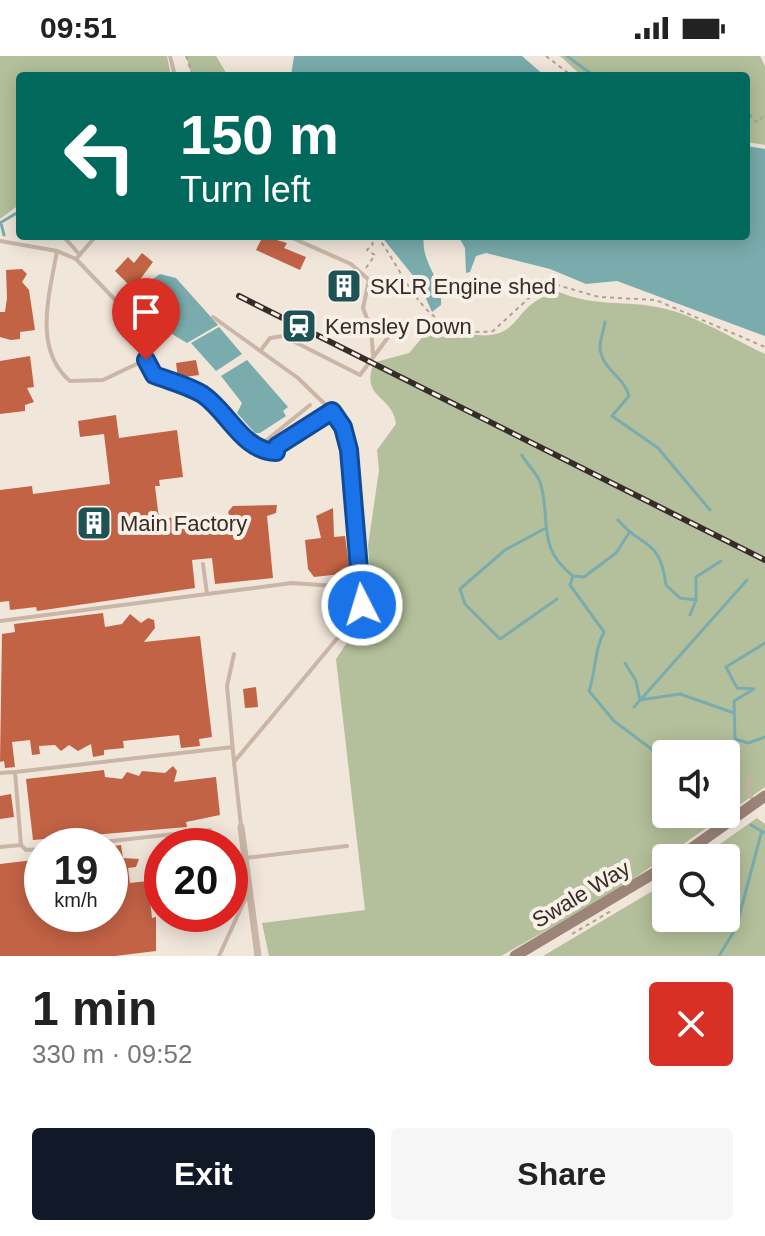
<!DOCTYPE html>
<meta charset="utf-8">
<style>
:root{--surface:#fff;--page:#f6f6f6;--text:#222;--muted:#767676;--accent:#111827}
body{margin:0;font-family:Arial,sans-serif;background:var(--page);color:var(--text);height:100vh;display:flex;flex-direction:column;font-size:30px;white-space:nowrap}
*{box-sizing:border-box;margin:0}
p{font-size:26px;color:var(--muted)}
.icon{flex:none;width:44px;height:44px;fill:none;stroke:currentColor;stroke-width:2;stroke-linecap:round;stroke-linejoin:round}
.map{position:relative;height:900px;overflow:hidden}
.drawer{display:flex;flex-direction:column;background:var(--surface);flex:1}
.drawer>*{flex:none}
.top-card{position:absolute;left:16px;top:16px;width:734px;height:168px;border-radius:8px;box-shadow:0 4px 20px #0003;background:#00695c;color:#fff;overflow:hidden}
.controls{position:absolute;left:652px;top:684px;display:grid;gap:16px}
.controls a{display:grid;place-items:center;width:88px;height:88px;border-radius:8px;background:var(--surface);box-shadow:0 4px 20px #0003;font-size:40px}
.speed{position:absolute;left:24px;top:772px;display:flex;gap:16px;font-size:40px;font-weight:700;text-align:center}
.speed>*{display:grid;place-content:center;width:104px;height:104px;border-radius:50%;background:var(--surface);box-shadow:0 4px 20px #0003;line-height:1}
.speed small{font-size:20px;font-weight:400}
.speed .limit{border:12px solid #d22;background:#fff;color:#111}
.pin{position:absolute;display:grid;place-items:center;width:68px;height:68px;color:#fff;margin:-82px -34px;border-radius:50% 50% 50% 0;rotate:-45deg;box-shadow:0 0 8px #0007}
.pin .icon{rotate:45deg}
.me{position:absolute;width:88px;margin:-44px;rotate:355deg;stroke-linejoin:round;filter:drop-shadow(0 0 6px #0008)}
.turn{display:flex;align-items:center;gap:28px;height:168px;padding:0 32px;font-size:36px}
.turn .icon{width:104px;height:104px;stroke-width:2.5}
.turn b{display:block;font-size:56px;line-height:68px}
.round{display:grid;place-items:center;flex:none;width:84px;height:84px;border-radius:8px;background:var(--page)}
.head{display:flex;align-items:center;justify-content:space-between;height:136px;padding:0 32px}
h1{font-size:48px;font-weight:700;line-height:60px}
.primary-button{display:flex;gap:16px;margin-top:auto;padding:16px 32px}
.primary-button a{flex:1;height:92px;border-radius:8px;background:var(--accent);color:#fff;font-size:32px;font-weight:700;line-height:92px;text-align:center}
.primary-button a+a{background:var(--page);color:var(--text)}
.status{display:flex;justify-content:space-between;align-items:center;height:56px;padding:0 40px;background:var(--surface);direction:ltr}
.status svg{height:22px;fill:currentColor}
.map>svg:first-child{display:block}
.green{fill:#b4c09b;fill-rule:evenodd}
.water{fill:#7aacad}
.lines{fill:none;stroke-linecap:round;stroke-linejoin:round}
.stream{stroke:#7aacad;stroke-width:3}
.building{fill:#c36346}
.path{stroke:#b4a091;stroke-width:2;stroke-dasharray:4 4;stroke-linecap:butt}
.service{stroke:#c9b6a7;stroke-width:4}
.minor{stroke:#c9b6a7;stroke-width:7}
.secondary{stroke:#9c8578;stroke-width:11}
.rail-casing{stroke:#352b27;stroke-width:6}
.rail{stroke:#f9f0e7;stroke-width:3;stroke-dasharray:9;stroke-linecap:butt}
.route-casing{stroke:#114b97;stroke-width:20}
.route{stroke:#1a73e8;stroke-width:14}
.labels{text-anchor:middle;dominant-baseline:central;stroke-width:8;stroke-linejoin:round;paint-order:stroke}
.poi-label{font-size:22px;fill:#352b27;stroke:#f9f0e7;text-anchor:start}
.street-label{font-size:22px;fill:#352b27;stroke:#f9f0e7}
</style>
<div class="status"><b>09:51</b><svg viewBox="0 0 49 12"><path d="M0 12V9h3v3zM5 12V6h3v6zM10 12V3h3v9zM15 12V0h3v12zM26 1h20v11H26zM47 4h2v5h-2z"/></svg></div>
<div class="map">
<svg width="765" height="900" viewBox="0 0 765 900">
<rect width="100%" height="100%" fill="#f1e6da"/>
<!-- green -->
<path class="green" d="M 0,0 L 167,0 L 171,20 L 20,20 L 20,148 L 0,163 Z
M 186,0 L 216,0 L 228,20 L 192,20 Z
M 560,0 L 760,0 L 765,10 L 765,89 L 746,86 L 746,20 L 582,20 Z
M 559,236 C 593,251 627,244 662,252 C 697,260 733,283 765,298 L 765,501 L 376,306 L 409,297 L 432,270 C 450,273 478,283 496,278 C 522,271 519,244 559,236 Z
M 373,309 L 765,507 L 765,731 L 616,835 L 501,900 L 269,900 L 262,867 L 365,854 L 336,603 L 373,547 L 368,490 L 379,414 L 377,394 L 396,368 C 393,339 361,343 373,309 ZM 666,698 L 726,698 L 726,758 L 666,758 Z
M 757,762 L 765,768 L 765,900 L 543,900 L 666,827 L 666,862 L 726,862 L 726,802 L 700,802 Z"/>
<!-- water -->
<path class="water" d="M 294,0 L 522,0 L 545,20 L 291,20 Z
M 746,90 L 765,93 L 765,280 L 617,225 L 586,228 L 550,213 L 486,197 L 476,200 L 470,216 L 466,217 L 465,192 L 458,180 L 746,180 Z
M 381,180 L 424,180 C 420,207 443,222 441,249 L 432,256 L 419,227 Z
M 160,218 L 176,222 L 218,269 L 187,287 L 167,275 L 139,233 Z
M 219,271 L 242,298 L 216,315 L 191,287 Z
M 247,304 L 288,351 L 283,355 L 286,360 L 260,377 L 255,377 L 237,357 L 242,347 L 221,320 Z"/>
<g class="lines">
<!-- stream -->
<path class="stream" d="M 567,0 L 594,20
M 746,59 L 751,60
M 0,167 L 20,155
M 1,167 L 4,179
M 605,266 C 604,274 600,283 600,291 C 601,313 624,320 629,340 L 612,360 L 658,392 L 710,454
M 522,399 C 527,409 537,417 540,426 C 552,463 535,491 573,520 L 584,521 L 616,497 L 629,477
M 618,464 C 642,493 660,481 666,529 L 680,542 L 696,544
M 544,473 L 505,494 L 460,533 L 465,548 L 500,583 L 557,543
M 573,520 L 570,529 L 604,576 C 594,594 596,615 589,635 L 614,665 L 666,704
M 690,559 L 696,544 L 696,521 L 721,505
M 765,587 L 726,611 L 737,632 L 754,633 L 734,645 L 735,683 L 748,687 L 765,681
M 625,607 L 636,625 L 640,644 L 680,638 L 734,657
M 634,651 L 747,524
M 726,743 L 735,754
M 751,769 L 765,777
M 719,900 L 736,872 L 761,778"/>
</g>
<!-- building -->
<path class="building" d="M 263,180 L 287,187 L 284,192 L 306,201 L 300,214 L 256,194 Z
M 142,197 L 153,206 L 133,233 L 115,215 L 128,201 L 134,207 Z
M 22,213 L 27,218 L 22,226 L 29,234 L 35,274 L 20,276 L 20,283 L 11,284 L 0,281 L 0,256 L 5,256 L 7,242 L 6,214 Z
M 351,215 L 357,220 L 347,243 L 334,234 L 338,225 L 342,227 Z
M 30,300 L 34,331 L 27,332 L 34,346 L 25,349 L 25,355 L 0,358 L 0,305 Z
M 196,304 L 199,319 L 178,322 L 176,307 Z
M 116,359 L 119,382 L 177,374 L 183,421 L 159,424 L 160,430 L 155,430 L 159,463 L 188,460 L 189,473 L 233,467 L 228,456 L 233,450 L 277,449 L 276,457 L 267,460 L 273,522 L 215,528 L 212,502 L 192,504 L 195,532 L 37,555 L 36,551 L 10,554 L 9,545 L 0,546 L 0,434 L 32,430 L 33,438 L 110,428 L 104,378 L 80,381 L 78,365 Z
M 333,452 L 334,481 L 345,480 L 350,517 L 314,521 L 308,513 L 305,484 L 321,482 L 316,460 Z
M 103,557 L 105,571 L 122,568 L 130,558 L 141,567 L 148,562 L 154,564 L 155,572 L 144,586 L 200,580 L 212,681 L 199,683 L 200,690 L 181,692 L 179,679 L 123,685 L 124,692 L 104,694 L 104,699 L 93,701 L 91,688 L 78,695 L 69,689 L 61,695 L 55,689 L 39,690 L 40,698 L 32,699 L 30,684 L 12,686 L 15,711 L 5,712 L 4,705 L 0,706 L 2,578 L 15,576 L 14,568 Z
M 256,631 L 258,651 L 245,652 L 243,633 Z
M 173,710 L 177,715 L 174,726 L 216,721 L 220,759 L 186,766 L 187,771 L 33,784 L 26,723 L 104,714 L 105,721 L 122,723 L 127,716 L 139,720 L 142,715 L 165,717 Z
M 11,738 L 14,761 L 0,763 L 0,740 Z
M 121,789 L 123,802 L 139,803 L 136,811 L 128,812 L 130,827 L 148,825 L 152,862 L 156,861 L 156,895 L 115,900 L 0,900 L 0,808 L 42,803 L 42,858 L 110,858 L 110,796 L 115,795 L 114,790 Z"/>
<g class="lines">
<!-- path -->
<path class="path" d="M 186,0 L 193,20
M 546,0 L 572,20
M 746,63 L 759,66 L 765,57
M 377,180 C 410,225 424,284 493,275 L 530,241 L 557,229 L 599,241 L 656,244 L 765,291
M 366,212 L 375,199 L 367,194 L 373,188 L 367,180
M 572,878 L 611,855"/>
<!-- service -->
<path class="service" d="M 170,0 L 175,20
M 63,180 L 80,199
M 96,180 L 76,203 L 122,251 L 153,317 L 207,342 L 257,392
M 288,180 L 351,208 L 369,224 L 363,252 L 371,273 L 373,298
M 0,185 L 57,195
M 76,203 L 57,195 C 50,236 32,293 70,325 L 103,324 L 145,304
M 213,261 L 298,322 L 332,355
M 261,294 L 270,282 L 283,280 L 360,319 L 395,272
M 203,508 L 207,538 L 292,527 L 363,532
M 0,565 L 207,538
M 234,598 L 227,630 L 234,706
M 0,717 L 15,716
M 750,722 L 746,732 L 753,744
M 241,770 L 234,706 L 355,561 C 373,535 355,505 354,476 C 352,436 360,389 332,355 L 277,390 L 276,396 L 257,392 L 310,349
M 21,789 L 26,794 L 42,793
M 67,790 L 210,774
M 0,791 L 21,789 L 15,716 L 233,691
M 245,802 L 347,790
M 219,900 L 248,837"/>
<!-- minor -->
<path class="minor" d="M 241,771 L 258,900"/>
<!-- secondary -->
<path class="secondary" d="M 678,802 L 765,740
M 515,900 L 666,810"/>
<defs>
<path id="rail" d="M 239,240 L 765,504"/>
</defs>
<!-- rail casing -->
<use href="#rail" class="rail-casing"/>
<!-- rail -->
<use href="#rail" class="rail"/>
</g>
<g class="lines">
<defs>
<path id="route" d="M 146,304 L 154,319 C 170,325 187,329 202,338 C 228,355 242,395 276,396 L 277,390 L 332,355 L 343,371 L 349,394 L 362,549"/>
</defs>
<!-- route casing -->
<use href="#route" class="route-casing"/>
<!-- route -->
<use href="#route" class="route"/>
</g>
<!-- icons -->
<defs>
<symbol id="building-square" viewBox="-11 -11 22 22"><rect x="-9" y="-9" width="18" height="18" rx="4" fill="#1e5356" stroke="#f9f0e7"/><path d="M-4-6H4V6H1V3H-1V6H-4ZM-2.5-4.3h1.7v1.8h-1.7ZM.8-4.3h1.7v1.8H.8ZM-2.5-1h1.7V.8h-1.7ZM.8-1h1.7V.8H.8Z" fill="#fff"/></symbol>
<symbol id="station-square" viewBox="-11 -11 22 22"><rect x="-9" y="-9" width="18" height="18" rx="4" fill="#1e5356" stroke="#f9f0e7"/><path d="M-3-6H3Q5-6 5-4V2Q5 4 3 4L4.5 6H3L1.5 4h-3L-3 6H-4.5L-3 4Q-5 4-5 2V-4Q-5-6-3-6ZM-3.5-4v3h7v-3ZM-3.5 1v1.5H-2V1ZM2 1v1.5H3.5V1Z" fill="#fff"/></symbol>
</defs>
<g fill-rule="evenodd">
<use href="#building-square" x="324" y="210" width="40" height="40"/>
<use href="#station-square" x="279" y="250" width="40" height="40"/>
<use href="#building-square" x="74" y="447" width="40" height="40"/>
</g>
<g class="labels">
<!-- poi labels -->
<g class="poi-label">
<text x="370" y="230">SKLR Engine shed</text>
<text x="325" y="270">Kemsley Down</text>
<text x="120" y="467">Main Factory</text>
</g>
<!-- street labels -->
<g class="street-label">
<text transform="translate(581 838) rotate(-31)">Swale Way</text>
</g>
</g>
</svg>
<div class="controls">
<a><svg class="icon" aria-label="sound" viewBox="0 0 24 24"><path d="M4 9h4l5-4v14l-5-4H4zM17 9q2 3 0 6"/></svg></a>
<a><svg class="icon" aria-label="search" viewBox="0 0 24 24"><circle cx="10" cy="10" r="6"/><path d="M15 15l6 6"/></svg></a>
</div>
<div class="speed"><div>19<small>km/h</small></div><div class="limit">20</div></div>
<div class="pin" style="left:146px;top:304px;background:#d93025"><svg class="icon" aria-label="arrive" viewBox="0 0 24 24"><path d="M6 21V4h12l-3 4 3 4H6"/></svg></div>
<svg class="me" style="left:362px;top:549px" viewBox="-20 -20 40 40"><circle r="17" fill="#1a73e8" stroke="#fff" stroke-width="3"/><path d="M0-11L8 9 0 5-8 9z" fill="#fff"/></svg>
<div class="top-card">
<div class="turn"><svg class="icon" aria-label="left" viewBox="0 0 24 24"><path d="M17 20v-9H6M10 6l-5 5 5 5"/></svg><div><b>150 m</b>Turn left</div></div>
</div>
</div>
<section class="drawer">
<div class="head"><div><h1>1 min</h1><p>330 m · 09:52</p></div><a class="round" style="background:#d93025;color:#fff"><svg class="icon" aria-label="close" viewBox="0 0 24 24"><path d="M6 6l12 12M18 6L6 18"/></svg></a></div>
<div class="primary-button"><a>Exit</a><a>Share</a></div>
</section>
